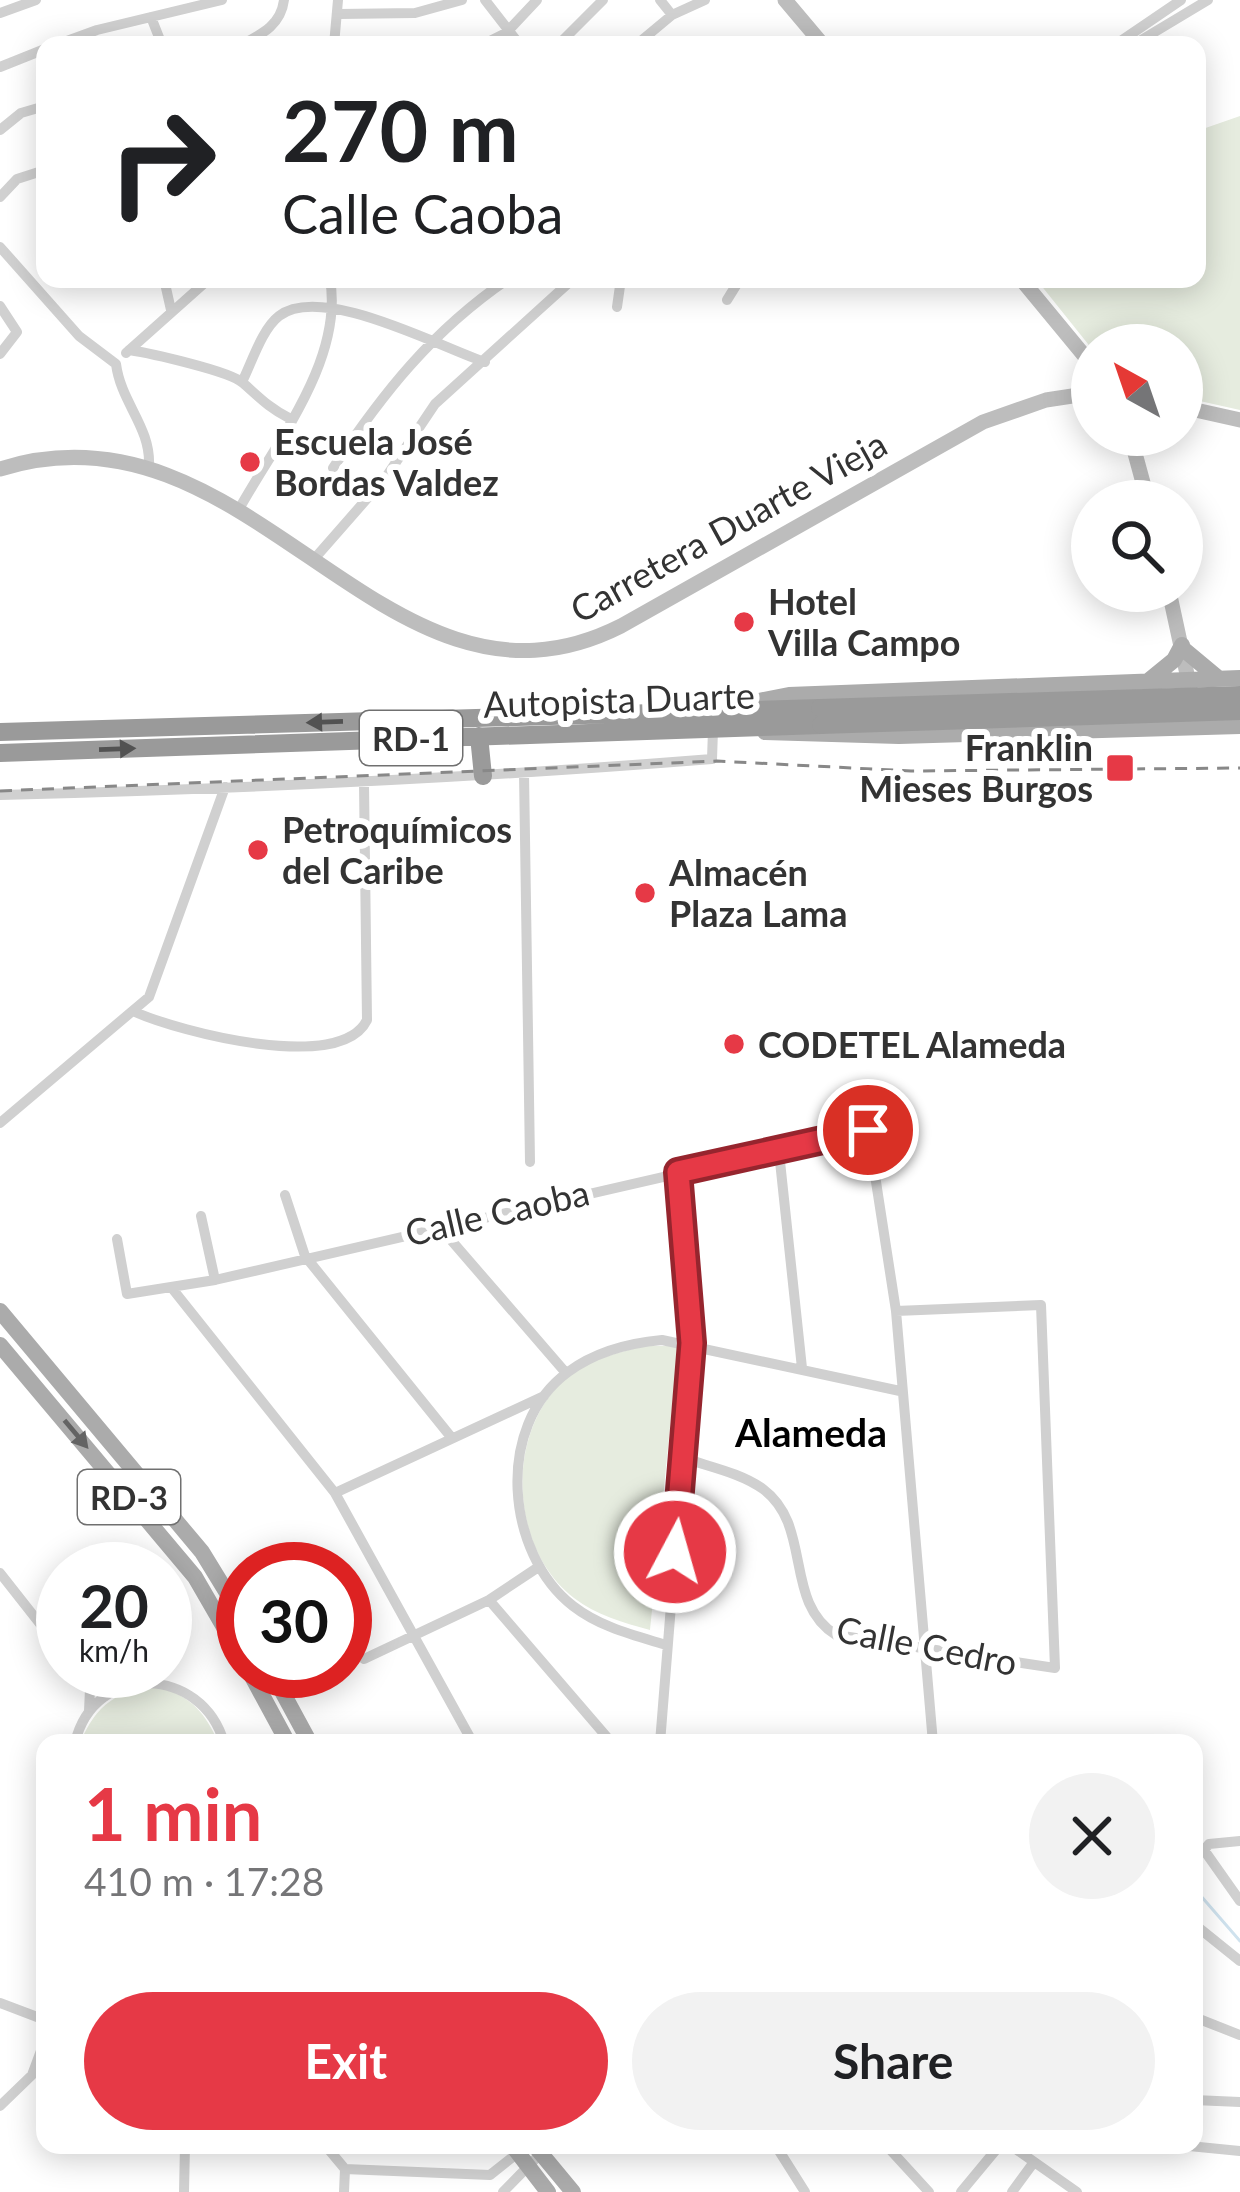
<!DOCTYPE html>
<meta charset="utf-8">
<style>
:root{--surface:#fff;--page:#f2f2f2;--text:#202124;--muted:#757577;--accent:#e63946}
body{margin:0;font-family:Lato,sans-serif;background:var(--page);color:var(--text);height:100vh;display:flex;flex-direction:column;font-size:45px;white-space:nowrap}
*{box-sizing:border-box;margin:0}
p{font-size:39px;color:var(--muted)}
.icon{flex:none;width:66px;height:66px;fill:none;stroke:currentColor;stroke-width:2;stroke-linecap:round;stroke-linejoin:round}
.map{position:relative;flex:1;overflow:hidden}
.panel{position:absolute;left:36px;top:1734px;width:1167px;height:420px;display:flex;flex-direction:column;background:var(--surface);border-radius:24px;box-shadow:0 6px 30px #0003}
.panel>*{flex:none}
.banner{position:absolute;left:36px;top:36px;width:1170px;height:252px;border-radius:24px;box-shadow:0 6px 30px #0003;background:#fff;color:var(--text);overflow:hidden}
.needle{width:78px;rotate:320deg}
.controls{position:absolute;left:1071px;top:324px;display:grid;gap:24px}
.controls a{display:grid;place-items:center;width:132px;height:132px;border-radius:50%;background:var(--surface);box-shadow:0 6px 30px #0003;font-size:60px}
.speed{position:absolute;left:36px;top:1542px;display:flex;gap:24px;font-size:60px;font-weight:700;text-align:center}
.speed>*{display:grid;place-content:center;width:156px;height:156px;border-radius:50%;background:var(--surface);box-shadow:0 6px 30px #0003;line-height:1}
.speed small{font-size:30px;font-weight:400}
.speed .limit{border:18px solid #d22;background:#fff;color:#111}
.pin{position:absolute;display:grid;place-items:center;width:102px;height:102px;color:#fff;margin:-51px;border:6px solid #fff;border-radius:50%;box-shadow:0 3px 12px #0007}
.me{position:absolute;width:132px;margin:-66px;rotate:6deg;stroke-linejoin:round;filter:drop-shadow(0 0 9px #0008)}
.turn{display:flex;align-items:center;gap:42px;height:252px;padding:0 48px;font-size:54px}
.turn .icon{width:156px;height:156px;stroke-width:2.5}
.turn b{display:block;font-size:84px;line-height:102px}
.round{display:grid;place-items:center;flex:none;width:126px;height:126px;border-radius:63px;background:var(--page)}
.headline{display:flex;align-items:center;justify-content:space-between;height:204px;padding:0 48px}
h1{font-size:72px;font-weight:700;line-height:90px;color:var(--accent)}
.button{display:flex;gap:24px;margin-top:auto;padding:24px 48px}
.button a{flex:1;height:138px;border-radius:72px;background:var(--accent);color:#fff;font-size:48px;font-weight:700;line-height:138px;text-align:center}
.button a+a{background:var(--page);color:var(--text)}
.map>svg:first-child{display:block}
.green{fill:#e6ecdf}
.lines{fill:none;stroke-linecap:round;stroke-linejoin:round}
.stream{stroke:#cfe2ee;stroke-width:3}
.street{stroke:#d0d0d0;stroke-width:10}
.secondary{stroke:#bdbdbd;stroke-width:15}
.primary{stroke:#ababab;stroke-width:16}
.highway{stroke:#9a9a9a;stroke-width:18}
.rail{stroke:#888;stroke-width:3;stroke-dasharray:12 9;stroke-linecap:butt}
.highway-bridge{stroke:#9a9a9a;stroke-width:18}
.oneway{fill:#525252}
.oneway2{fill:#636363}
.route-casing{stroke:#96252e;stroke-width:30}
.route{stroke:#e63946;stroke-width:21}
.poi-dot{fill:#e63946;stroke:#fff;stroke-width:4.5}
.labels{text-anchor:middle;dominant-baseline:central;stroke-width:12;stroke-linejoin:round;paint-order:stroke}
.shield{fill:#fff;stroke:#707070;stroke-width:3}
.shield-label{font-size:33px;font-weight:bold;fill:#333}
.poi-label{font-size:36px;font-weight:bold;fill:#333;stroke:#fff;text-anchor:start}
.street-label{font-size:36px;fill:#333;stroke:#fff}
.neighbourhood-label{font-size:39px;font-weight:bold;fill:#000;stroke:#fff}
</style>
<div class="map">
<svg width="1240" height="2192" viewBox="0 0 1240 2192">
<rect width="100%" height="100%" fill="#fff"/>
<!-- green -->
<path class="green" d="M 1240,116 L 1240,410 L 1182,397 L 1182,345 L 1092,345 L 1092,349 L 1036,279 L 1197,279 L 1197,131 Z
M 643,1346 L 678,1346 L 650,1630 C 624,1623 596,1615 574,1598 C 509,1548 504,1432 567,1377 C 587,1360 618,1353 643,1346 Z
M 160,1687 C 193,1698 204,1712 219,1743 L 80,1743 C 96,1705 118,1688 160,1687 Z"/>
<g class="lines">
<!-- stream -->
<path class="stream" d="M 1194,1888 L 1240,1941"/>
<!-- street -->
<path class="street" d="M 485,0 L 520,45
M 660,0 L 672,15
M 0,13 L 36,0
M 339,14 L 415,13 L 462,0
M 151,17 L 162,45
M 56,45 L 97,30 L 222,0
M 241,45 C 262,34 281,25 284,0
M 334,45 L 338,0
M 482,45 L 506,33 L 537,0
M 558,45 L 603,0
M 636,45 L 672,15 L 705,0
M 1115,45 L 1181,0
M 1133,45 L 1208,0
M 0,67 L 45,49
M 0,130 L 21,113 L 45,106
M 0,197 L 17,179 L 45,170
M 45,243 L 45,262
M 0,247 L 79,336 L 116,364 C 121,403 151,427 149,466
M 164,279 L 171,310
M 727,300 L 740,279
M 0,306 L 17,332 L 0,354
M 617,307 L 621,279
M 129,350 C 149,353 230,371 243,383 C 259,397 269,408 289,418
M 126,353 L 209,279
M 242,382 C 252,362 262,329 279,316 C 321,283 440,347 485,362
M 333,468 C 383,393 432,331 508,279
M 238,511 C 276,442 344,360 330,279
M 315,558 L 386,477 L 435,404 L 573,279
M 524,773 L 530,1162
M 0,795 C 238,789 475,778 712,759 L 713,730
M 135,1012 C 180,1032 341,1074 367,1020 L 364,784
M 0,1123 L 149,997 L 225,787
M 779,1152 L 802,1368
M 285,1195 L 305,1256 L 451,1437
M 201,1216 L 215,1280
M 438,1225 L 566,1373
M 117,1239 L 127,1294 L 215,1280 L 868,1130 L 896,1311 L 933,1743
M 171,1287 L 335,1493 L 473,1743
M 684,1458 C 710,1467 741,1473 763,1489 C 813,1526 783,1602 836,1635 L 1055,1668 L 1041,1305 L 896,1311
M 335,1493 L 544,1396
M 0,1573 L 63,1653
M 489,1600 L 612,1743
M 666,1645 C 633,1635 600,1627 573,1606 C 506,1554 494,1426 568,1372 C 595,1352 629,1343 662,1340 L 900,1391
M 364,1659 L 489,1600 L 537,1568
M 78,1671 L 90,1689 L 89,1711
M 75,1743 C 94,1661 203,1666 224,1743
M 660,1743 L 692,1343 L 678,1172
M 1240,1841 L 1209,1844 L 1204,1850 L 1240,1901
M 1194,1924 L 1240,1961
M 0,2003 L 45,2020
M 1194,2017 L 1240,2035
M 1194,2100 L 1240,2102
M 0,2106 L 32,2075 L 45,2040
M 89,2145 L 104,2145
M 325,2145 L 345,2169
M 886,2145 L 929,2192
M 1010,2145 L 1077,2192
M 1179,2145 L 1240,2151
M 776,2146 L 805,2192
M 345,2169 L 490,2175 L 519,2152
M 184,2192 L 185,2145
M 344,2192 L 345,2169
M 503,2192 L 549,2145
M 961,2192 L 1000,2145
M 1012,2192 L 1034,2162"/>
<!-- secondary -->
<path class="secondary" d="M 785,0 L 823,45
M 1021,279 L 1092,365
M 1182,407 L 1240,420
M 1130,435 L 1148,501
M 0,469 C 253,389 385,745 621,626 L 983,422 L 1046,400 L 1092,393
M 1169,591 L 1190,688"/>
<!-- primary -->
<path class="primary" d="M 1182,648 L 1218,678
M 1147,682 L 1174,660 L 1182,645
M 744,704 L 789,695 L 1240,678
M 765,732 L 899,736 L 1240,726
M 0,1311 L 202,1552 L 243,1619
M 0,1345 L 195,1577 L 243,1660
M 249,1671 L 288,1743
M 271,1671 L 310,1743
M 512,2145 L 548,2192
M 534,2145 L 573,2192"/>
<!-- highway -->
<path class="highway" d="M 0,732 L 820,708
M 479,736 L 483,776
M 0,753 L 821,725"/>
<!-- rail -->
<path class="rail" d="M 0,791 L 717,761 L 911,771 L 1240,768"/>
<!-- highway-bridge -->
<path class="highway-bridge" d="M 820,708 L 1240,695
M 821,725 L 1240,711"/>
</g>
<!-- one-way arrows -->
<defs><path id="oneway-solid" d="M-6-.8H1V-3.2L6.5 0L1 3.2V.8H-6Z" transform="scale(3)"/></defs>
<g class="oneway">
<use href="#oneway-solid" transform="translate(325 722) rotate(178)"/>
<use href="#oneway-solid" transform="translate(117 749) rotate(-2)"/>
</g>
<use class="oneway2" href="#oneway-solid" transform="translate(76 1434) rotate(50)"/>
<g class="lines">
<defs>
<path id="route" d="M 675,1552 L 692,1343 L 678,1172 L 868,1130"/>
</defs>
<!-- route casing -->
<use href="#route" class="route-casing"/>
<!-- route -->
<use href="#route" class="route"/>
</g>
<!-- markers -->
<g class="poi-dot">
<circle cx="250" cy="462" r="12"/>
<circle cx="744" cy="622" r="12"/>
<rect x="1105" y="753" width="30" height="30" rx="6"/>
<circle cx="258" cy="850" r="12"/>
<circle cx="645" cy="893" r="12"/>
<circle cx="734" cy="1044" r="12"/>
</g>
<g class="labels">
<!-- shield labels -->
<g class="shield">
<rect x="360" y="711" width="102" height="54" rx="9"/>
<rect x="78" y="1470" width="102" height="54" rx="9"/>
</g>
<g class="shield-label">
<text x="411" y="738">RD-1</text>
<text x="129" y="1497">RD-3</text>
</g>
<!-- poi labels -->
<g class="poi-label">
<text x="274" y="441">Escuela José<tspan x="274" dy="41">Bordas Valdez</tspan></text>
<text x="768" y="601">Hotel<tspan x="768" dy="41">Villa Campo</tspan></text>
<text x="1093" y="747" text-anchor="end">Franklin<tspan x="1093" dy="41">Mieses Burgos</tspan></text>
<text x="282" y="829">Petroquímicos<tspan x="282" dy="41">del Caribe</tspan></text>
<text x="669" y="872">Almacén<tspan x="669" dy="41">Plaza Lama</tspan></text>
<text x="758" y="1044">CODETEL Alameda</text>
</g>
<!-- street labels -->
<g class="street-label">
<text transform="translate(728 526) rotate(-29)">Carretera Duarte Vieja</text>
<text transform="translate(619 699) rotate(-2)">Autopista Duarte</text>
<text transform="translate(497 1212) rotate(-13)">Calle Caoba</text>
<text transform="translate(927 1645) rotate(11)">Calle Cedro</text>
</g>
<!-- neighbourhood labels -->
<g class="neighbourhood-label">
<text x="811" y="1432">Alameda</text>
</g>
</g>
</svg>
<div class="controls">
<a><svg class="needle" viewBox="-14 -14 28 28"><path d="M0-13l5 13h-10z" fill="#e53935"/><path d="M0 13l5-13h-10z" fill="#757577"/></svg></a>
<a><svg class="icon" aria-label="search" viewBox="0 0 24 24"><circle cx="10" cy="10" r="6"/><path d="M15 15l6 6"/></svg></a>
</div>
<div class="speed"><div>20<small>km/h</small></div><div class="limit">30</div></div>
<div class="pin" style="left:868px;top:1130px;background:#d93025"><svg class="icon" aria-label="arrive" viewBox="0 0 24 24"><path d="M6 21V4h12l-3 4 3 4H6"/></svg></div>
<svg class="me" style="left:675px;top:1552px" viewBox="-20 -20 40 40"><circle r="17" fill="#e63946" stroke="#fff" stroke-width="3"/><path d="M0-11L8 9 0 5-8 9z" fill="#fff"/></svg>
<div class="banner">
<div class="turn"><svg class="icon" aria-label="right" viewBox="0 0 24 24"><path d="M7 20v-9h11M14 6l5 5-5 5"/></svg><div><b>270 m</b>Calle Caoba</div></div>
</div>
<section class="panel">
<div class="headline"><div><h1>1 min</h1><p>410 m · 17:28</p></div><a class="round"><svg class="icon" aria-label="close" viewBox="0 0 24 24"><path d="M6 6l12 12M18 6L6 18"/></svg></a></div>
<div class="button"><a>Exit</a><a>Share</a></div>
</section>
</div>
